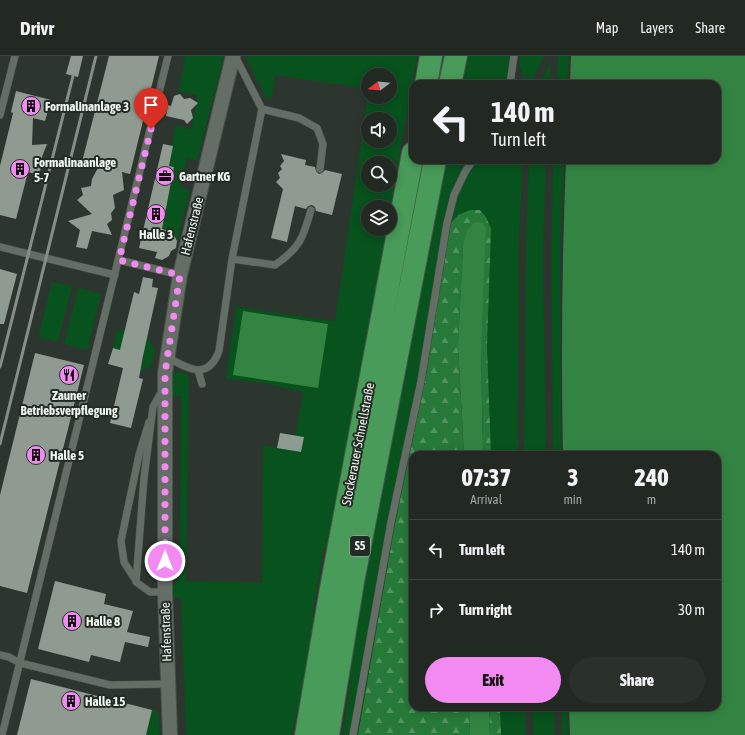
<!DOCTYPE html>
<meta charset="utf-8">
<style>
:root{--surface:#222822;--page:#2a302a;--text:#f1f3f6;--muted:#a2a6a5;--line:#3f4440;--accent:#f38af2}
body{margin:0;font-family:"Asap Condensed",sans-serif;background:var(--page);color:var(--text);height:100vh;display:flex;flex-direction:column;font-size:15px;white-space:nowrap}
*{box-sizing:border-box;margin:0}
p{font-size:13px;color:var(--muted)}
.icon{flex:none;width:22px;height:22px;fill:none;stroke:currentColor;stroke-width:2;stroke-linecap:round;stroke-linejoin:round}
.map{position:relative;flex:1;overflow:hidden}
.details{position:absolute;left:409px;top:395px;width:312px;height:260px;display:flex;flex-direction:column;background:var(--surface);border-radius:12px;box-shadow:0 2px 10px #0003,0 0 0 1px var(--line)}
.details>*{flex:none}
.top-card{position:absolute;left:409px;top:24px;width:312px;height:84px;border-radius:12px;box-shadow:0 2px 10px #0003,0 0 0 1px var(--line);background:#222822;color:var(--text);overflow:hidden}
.needle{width:26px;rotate:254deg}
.tools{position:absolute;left:361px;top:12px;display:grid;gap:8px}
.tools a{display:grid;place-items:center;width:36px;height:36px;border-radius:50%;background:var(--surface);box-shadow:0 2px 10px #0003,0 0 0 1px var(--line);font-size:20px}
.pin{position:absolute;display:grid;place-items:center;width:34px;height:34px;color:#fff;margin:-41px -17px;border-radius:50% 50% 50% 0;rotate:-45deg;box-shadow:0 0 4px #0007}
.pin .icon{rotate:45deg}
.me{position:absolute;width:44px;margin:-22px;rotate:0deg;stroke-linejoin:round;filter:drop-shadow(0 0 3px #0008)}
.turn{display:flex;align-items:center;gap:14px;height:84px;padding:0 16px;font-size:18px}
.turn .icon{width:52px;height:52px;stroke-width:2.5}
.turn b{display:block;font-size:28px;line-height:34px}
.eta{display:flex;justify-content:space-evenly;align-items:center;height:68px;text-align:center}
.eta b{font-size:24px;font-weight:800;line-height:28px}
.primary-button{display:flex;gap:8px;margin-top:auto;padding:8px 16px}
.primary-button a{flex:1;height:46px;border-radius:24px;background:var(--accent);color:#111;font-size:16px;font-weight:800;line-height:46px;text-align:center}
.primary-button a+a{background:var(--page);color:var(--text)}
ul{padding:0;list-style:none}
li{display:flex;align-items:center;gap:12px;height:60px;padding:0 16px;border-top:1px solid var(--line)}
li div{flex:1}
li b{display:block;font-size:15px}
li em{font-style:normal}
header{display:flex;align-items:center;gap:24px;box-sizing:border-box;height:56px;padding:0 20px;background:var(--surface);border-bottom:1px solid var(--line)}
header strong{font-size:19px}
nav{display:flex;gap:22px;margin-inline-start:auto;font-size:14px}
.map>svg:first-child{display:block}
.grass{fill:#07521d;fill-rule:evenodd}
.forest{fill:url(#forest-firs)}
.water{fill:#338443}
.building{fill:#8f9a90}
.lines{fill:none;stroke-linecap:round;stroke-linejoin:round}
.service-casing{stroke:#4a524b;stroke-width:8}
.minor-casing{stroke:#4a524b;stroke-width:16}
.trunk-casing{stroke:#4a524b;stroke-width:24}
.service{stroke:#646e65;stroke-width:7}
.minor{stroke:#646e65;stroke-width:14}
.trunk{stroke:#489b58;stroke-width:22}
.rail{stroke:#878e87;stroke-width:3}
.route{stroke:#f38af2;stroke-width:7;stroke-dasharray:0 12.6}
.labels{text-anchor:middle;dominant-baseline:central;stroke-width:4;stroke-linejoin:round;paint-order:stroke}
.shield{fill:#232c24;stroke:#b3bab4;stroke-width:1}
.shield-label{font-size:12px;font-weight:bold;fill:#f1f7f1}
.poi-label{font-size:13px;font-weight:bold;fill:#f1f7f1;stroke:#232c24;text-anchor:start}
.street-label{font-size:13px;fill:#f1f7f1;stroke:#232c24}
</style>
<header>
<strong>Drivr</strong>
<nav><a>Map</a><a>Layers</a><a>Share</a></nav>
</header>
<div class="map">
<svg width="745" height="679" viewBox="0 0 745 679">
<defs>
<pattern id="forest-firs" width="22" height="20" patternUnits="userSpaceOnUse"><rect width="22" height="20" fill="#277939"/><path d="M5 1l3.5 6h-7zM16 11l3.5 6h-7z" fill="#519360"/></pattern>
</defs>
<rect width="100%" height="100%" fill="#2d362e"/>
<!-- grass -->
<path class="grass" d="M 185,0 L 224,0 L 197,105 L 187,102 L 180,132 L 190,134 L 177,185 L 172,175 L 162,173 L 174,111 L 169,110 L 175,70 L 191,73 L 198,40 L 179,35 Z
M 246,0 L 417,0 L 390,153 L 390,151 L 368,151 L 368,173 L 387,173 L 330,493 L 324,492 L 313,555 L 313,583 L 292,679 L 186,679 L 181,542 L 172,542 L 171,534 L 180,520 L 181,340 L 171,340 L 171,320 C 178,316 184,314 189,321 L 186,525 L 262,527 L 263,389 L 277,392 L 295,380 L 303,336 L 262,327 L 226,323 L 236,251 L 335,265 L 368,39 L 368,41 L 390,41 L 390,19 L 368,19 L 368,33 L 275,19 L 272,41 L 267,43 L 246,2 ZM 368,63 L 390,63 L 390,85 L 368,85 ZM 368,107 L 390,107 L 390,129 L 368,129 Z
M 467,0 L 510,0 L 510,6 L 519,28 L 462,28 Z
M 520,0 L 544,0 L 532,25 L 529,26 L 525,25 L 519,8 Z
M 558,0 L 569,0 L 567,28 L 557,28 Z
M 551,5 L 550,28 L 539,28 Z
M 447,104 L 523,104 L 519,181 L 518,399 L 491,399 L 487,290 L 425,325 L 395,468 L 358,679 L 343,679 L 349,635 L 351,602 L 363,528 L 406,302 Z
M 529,104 L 546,104 L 543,199 L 546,399 L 524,399 L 526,181 Z
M 553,104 L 564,104 L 560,199 L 561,399 L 553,399 L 551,199 Z
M 52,226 L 72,230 L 58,286 L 38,281 Z
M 78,232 L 101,238 L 87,294 L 64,288 Z
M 117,274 L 147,281 L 155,294 L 151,310 L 140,316 L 144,301 L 113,292 Z
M 500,651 L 525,651 L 526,679 L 501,679 Z
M 532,651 L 554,651 L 555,679 L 533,679 Z
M 561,651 L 567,651 L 568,679 L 562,679 Z
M 152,654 L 158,656 L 160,679 L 146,679 Z"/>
<!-- forest -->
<path class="forest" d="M 470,154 L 480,154 L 486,161 L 491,173 L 487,290 L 491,399 L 483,399 L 481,290 L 463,191 L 458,290 L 464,399 L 413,399 L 413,651 L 469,651 L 470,679 L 358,679 L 395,468 L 425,325 L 451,167 L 458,159 Z
M 489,651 L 500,651 L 501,679 L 490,679 Z"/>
<!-- water -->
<path class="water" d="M 571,0 L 745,0 L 745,679 L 570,679 L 569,651 L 717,651 L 717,399 L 563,399 C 561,301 562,202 566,104 L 717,104 L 717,28 L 570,28 Z
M 475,166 L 483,167 L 486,173 L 481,290 L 483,399 L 464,399 L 458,290 L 463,191 L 467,174 Z
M 243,255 L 328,268 L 318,332 L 233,319 Z
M 469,651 L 489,651 L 490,679 L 470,679 Z"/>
<!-- building -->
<path class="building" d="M 71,0 L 83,0 L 78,21 L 66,18 Z
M 109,0 L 159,0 L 130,118 L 122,116 L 124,134 L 113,139 L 115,152 L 111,157 L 112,164 L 107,168 L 112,179 L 92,175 L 87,193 L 76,191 L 80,174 L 68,165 L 92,158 L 77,144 L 83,139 L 81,132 L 91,130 L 92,123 L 99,110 L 82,106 Z
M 16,35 L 51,44 L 45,65 L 33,62 L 32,89 L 47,88 L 40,106 L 42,107 L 39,119 L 28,116 L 16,163 L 0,159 L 0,110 L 13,57 L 11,56 Z
M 180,38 L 184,43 L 190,42 L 198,47 L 191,54 L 193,62 L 187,68 L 184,64 L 166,60 L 168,49 L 171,50 L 174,40 Z
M 163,88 L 173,90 L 169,110 L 174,111 L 162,173 L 172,175 L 177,185 L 176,192 L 171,195 L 169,200 L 162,204 L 155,202 L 157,196 L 139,192 Z
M 281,98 L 306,104 L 305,109 L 315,111 L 316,115 L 319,118 L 322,117 L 325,114 L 342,118 L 332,159 L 316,155 L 315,151 L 312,149 L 308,150 L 306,153 L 295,150 L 287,186 L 271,182 L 283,133 L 276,126 L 280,122 L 278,117 L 282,113 L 280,110 L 284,105 Z
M 0,213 L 17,218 L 4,268 L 0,268 Z
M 143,221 L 153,223 L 152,231 L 158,232 L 143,300 L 139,322 L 143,323 L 131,372 L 110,367 L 123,312 L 108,308 L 113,292 L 120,294 L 134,236 L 139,238 Z
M 35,297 L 84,309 L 27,537 L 0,530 L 0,439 Z
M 280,377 L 304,381 L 301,396 L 277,392 Z
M 55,525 L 106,538 L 104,548 L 133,555 L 127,576 L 150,581 L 148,591 L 125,586 L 120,606 L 91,599 L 89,606 L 38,593 Z
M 31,623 L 152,654 L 146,679 L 17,679 Z"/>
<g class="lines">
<defs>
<path id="service" d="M 510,28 L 514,0
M 262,53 L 299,62 L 317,72 L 323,88 L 320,113
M 0,59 L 15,0
M 0,191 L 115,219
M 232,203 L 275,209 C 300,192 303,182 311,154
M 119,204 L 180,219
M 167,301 C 188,313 208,325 219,295 L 232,203 L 262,53 L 235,0
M 198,314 L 202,328
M 163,333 L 153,351 L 144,422 L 136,526 L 150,536 L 165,536
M 136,525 L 124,506 L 121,485 L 139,399 L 149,366
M 0,599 L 9,601 L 20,607 L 110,629 L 168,628
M 2,679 L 168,0
M 353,679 L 391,466 L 421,325 L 447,167 L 454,139 L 465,116 L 473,104"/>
<path id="minor" d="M 170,679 L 165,536 L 165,317 L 180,219 L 233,0"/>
<path id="trunk" d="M 426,28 L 431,0
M 450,28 L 456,0
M 306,679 L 331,532 L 413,97
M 328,679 L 353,526 L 435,104"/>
</defs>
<!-- service casing -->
<use href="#service" class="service-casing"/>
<!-- minor casing -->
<use href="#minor" class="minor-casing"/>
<!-- trunk casing -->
<use href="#trunk" class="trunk-casing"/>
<!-- service -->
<use href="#service" class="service"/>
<!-- minor -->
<use href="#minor" class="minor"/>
<!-- trunk -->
<use href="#trunk" class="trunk"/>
<!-- rail -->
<path class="rail" d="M 0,311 L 73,20
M 0,388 L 96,0"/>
</g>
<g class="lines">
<!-- route -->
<path class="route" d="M 151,73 L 119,204 L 180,219 L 165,317 L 165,505"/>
</g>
<!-- icons -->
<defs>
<symbol id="building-disc" viewBox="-11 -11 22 22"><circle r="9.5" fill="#f38af2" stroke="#232c24"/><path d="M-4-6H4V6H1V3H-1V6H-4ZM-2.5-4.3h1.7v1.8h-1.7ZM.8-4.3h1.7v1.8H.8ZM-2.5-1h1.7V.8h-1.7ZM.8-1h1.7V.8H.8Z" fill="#111"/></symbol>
<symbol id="office-disc" viewBox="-11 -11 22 22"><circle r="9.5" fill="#f38af2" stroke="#232c24"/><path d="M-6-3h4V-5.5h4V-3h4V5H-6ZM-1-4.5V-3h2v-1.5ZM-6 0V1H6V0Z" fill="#111"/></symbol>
<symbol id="restaurant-disc" viewBox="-11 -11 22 22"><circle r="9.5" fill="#f38af2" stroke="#232c24"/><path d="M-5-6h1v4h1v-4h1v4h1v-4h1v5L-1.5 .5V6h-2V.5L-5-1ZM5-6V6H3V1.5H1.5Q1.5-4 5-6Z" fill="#111"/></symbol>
</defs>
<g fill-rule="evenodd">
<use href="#building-disc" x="20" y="39" width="22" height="22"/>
<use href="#building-disc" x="9" y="102" width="22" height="22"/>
<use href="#office-disc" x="154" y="109" width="22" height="22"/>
<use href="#building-disc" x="145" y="147" width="22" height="22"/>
<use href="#restaurant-disc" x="58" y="308" width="22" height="22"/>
<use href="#building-disc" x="25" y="388" width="22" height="22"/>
<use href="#building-disc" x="61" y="554" width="22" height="22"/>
<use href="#building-disc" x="60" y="634" width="22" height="22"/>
</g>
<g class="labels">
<!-- shield labels -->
<rect class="shield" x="350" y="480" width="20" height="20" rx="3"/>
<g class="shield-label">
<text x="360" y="490">S5</text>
</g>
<!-- poi labels -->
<g class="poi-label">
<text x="45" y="50">Formalinanlage 3</text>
<text x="34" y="106">Formalinaanlage<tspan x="34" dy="15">5-7</tspan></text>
<text x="179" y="120">Gartner KG</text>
<text x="156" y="178" text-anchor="middle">Halle 3</text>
<text x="69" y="339" text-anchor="middle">Zauner<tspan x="69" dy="15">Betriebsverpflegung</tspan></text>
<text x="50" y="399">Halle 5</text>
<text x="86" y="565">Halle 8</text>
<text x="85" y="645">Halle 15</text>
</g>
<!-- street labels -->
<g class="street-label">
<text transform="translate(192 170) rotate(-76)">Hafenstraße</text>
<text transform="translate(358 388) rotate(-79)">Stockerauer Schnellstraße</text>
<text transform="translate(166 576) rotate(-92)">Hafenstraße</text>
</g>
</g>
</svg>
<div class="tools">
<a><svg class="needle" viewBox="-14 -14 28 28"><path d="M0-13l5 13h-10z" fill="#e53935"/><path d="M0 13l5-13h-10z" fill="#a2a6a5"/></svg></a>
<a><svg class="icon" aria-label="sound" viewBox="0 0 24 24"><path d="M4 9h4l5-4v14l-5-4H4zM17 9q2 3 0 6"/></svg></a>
<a><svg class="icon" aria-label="search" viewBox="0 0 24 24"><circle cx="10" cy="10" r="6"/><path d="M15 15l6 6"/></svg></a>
<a><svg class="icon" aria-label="layers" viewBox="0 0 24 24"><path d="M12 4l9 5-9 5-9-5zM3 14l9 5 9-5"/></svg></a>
</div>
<div class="pin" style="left:151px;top:73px;background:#d93025"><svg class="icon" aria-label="arrive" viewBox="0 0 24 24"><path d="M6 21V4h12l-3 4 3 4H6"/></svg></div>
<svg class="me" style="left:165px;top:505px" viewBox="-20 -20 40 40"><circle r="17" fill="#f38af2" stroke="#fff" stroke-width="3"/><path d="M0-11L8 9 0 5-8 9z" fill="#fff"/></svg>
<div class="top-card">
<div class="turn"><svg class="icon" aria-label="left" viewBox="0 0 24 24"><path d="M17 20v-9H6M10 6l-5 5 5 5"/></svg><div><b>140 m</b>Turn left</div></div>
</div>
<section class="details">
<div class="eta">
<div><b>07:37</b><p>Arrival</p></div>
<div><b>3</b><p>min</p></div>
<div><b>240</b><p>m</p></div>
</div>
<ul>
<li><svg class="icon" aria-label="left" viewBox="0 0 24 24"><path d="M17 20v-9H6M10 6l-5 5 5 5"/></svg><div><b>Turn left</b></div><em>140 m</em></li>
<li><svg class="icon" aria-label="right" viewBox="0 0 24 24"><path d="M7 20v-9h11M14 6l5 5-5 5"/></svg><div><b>Turn right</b></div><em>30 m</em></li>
</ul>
<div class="primary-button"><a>Exit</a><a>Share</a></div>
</section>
</div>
